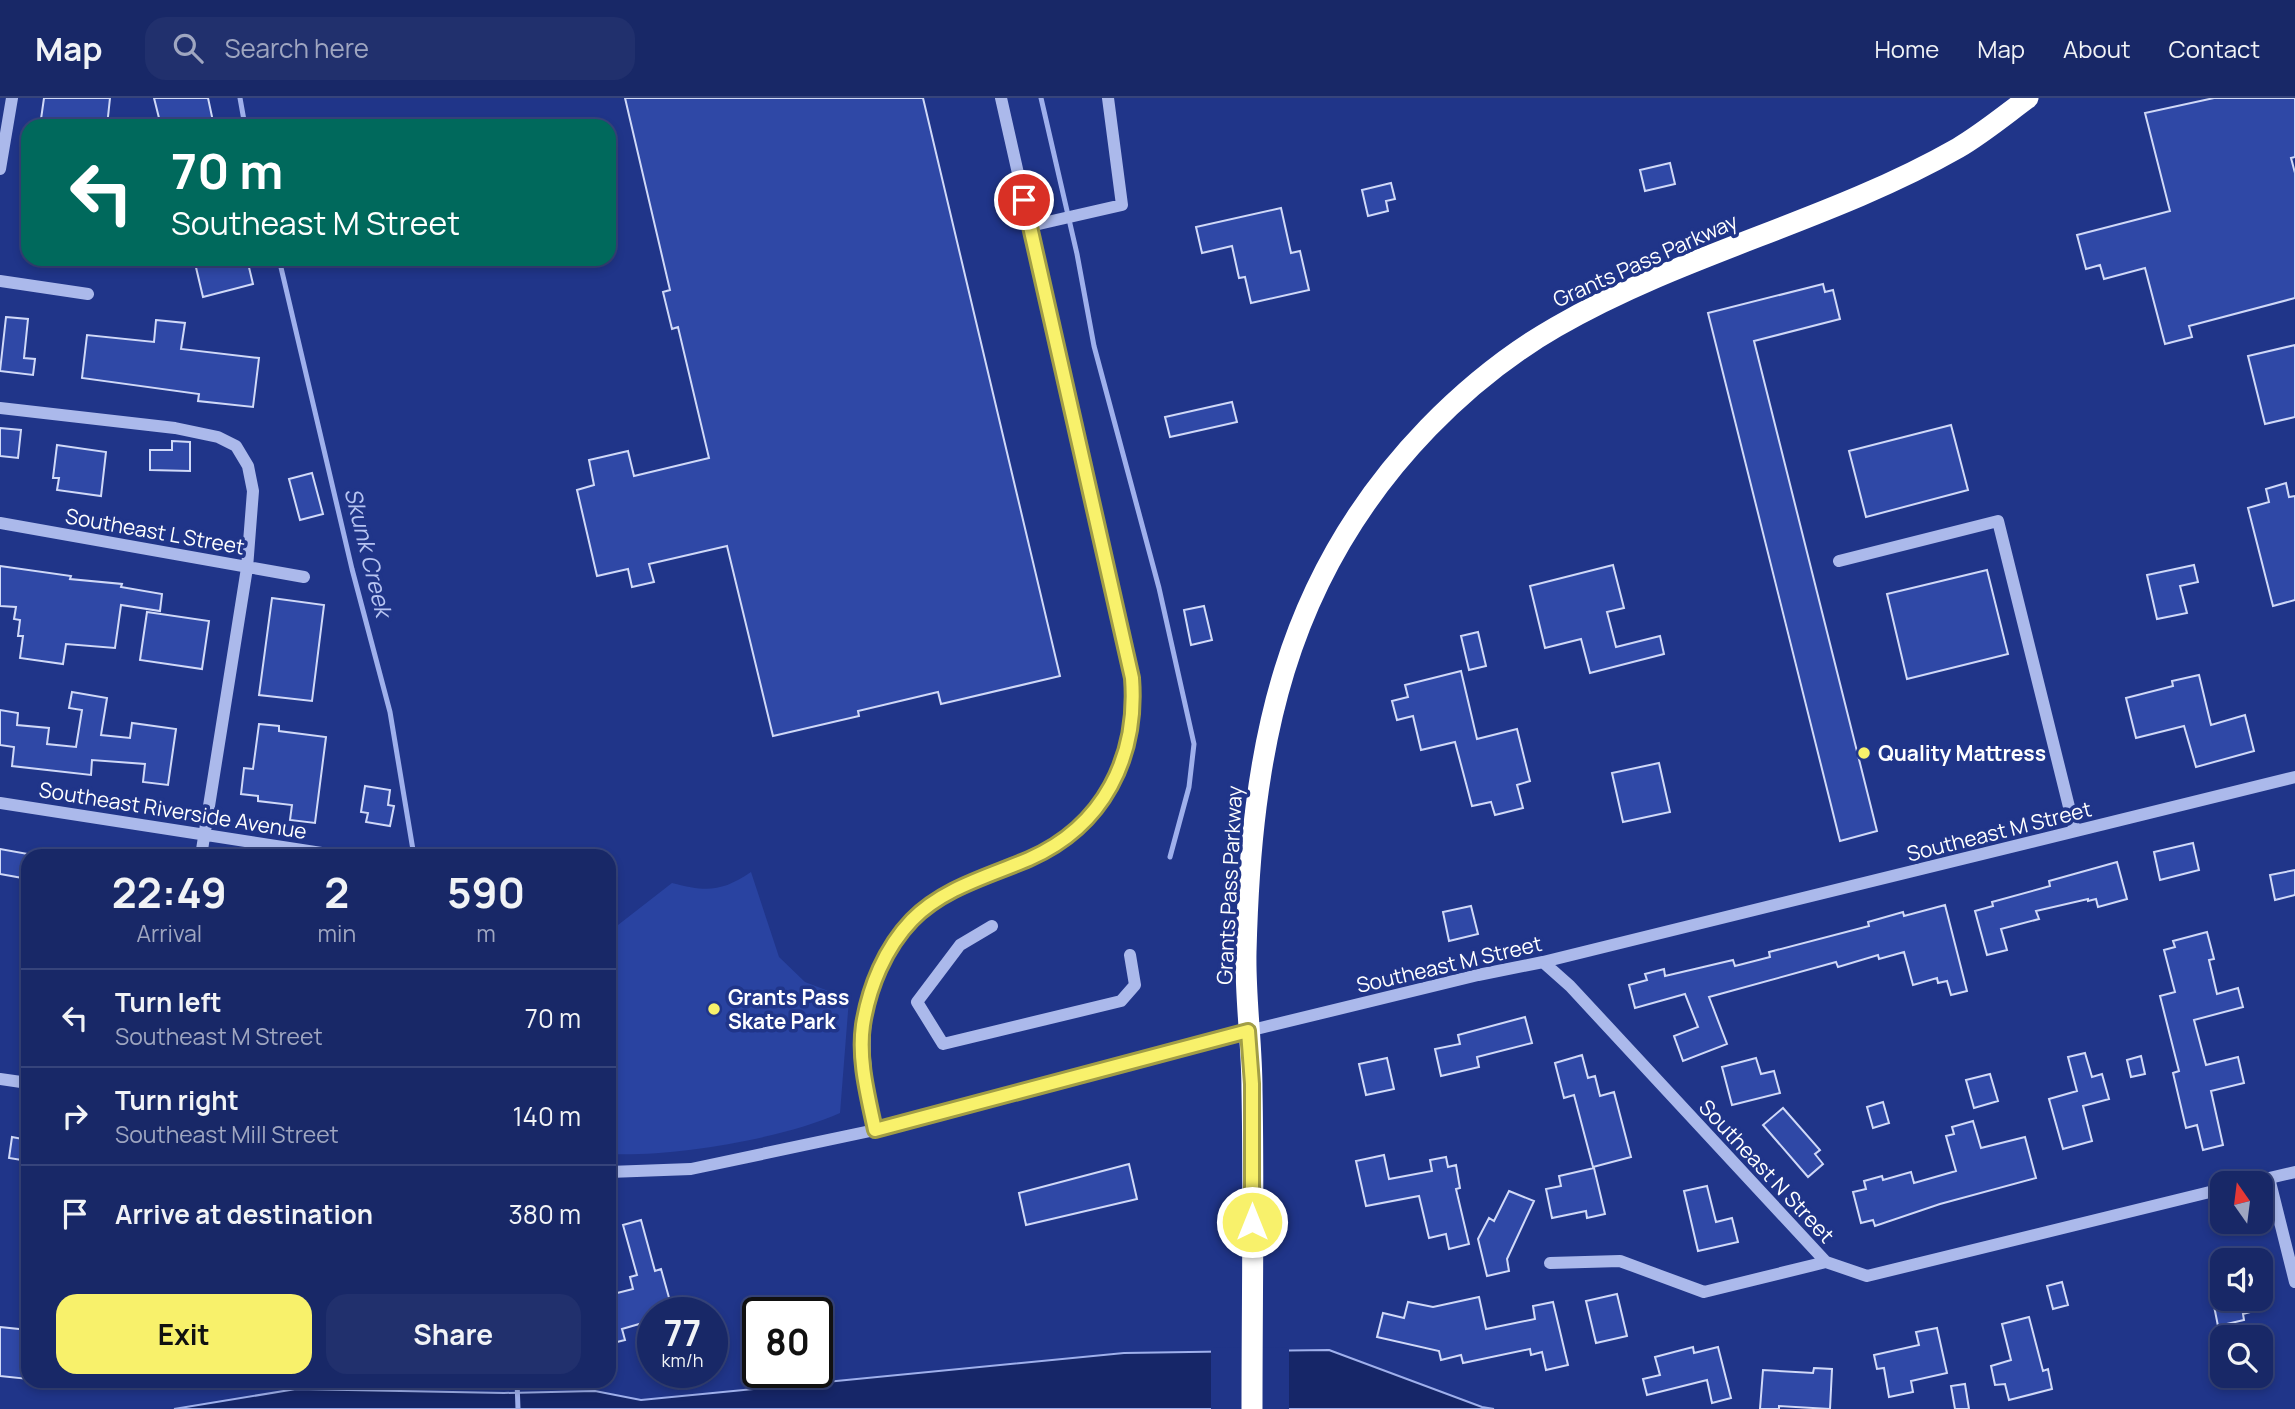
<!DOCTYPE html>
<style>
:root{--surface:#182867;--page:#21306d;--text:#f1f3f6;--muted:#9fa6c0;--line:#36447b;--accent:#f8f16b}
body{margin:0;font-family:Manrope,sans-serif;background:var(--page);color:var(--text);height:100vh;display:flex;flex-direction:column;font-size:26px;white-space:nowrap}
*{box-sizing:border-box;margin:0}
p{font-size:23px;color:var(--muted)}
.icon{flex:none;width:38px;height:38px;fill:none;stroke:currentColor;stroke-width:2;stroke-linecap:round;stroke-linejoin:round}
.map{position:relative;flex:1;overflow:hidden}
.side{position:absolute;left:21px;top:751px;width:595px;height:539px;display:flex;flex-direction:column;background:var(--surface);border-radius:21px;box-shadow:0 4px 10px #0003,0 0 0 2px var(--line)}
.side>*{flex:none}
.top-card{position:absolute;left:21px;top:21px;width:595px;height:147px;border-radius:21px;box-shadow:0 4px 10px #0003,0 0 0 2px var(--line);background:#00695c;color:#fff;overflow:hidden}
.needle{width:46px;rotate:346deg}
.tools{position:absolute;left:2210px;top:1073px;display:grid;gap:14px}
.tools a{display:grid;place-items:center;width:63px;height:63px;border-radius:14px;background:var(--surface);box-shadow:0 4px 10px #0003,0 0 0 2px var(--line);font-size:35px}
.speed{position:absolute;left:637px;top:1199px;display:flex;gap:14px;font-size:35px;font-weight:700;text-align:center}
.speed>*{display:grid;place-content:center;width:91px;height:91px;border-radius:50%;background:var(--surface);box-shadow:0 4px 10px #0003,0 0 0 2px var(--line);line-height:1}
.speed small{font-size:18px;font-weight:400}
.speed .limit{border:4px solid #111;border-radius:10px;background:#fff;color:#111}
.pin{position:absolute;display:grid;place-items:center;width:60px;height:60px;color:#fff;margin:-30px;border:4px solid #fff;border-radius:50%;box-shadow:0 2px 7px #0007}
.me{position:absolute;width:77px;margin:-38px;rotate:0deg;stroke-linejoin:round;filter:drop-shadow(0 0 5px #0008)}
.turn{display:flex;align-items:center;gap:24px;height:147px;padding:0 35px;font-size:32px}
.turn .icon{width:91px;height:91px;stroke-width:2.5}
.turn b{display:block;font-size:49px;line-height:60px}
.eta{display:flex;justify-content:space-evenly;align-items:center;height:119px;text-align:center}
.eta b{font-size:42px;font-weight:700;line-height:49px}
.cta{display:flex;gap:14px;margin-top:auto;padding:14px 35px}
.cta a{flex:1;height:80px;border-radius:21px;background:var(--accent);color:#111;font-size:28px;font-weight:700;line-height:80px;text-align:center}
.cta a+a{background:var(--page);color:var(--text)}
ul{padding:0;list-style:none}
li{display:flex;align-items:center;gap:21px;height:98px;padding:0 35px;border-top:2px solid var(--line)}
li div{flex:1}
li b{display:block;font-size:26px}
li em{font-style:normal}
header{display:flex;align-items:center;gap:42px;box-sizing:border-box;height:98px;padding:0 35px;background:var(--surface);border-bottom:2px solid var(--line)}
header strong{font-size:33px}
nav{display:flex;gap:38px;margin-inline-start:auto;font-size:24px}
.search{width:490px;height:63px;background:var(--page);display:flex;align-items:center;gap:18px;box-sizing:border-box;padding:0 24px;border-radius:21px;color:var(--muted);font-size:26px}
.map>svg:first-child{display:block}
.green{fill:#2943a1}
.water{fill:#162668;stroke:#9fb0ec;stroke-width:2}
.pier{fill:#203589}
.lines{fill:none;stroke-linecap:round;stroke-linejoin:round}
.stream{stroke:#9fb0ec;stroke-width:5}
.building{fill:#2f48a6;stroke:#d0d9f8;stroke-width:2}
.minor{stroke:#abb9eb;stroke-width:12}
.highway{stroke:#fff;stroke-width:21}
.route-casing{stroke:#a19d46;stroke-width:18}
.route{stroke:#f8f16b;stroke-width:12}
.poi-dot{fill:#f8f16b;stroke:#203589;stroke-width:2.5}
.labels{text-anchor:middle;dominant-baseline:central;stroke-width:7;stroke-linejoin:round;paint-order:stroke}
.street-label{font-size:21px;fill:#fff;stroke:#203589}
.poi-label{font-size:21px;font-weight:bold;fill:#fff;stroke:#203589;text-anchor:start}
.water-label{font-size:23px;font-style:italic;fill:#b7c4f2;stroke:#203589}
</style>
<header>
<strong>Map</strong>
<div class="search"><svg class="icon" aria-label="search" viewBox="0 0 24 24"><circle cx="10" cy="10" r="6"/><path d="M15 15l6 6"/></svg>Search here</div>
<nav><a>Home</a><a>Map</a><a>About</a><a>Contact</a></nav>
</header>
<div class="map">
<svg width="2295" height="1311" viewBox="0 0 2295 1311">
<rect width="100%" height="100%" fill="#203589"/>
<!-- green -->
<path class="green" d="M 751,774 L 779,859 L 805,884 L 849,901 L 840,1015 C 782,1041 673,1059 609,1056 L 609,834 L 672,785 C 707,794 721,794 751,774 Z"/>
<!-- water -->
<path class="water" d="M 1329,1252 L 1482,1309 L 1494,1311 L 174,1311 L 296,1291 L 504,1295 L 595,1293 L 641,1302 L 1124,1255 Z"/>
<!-- pier -->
<path class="pier" d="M 1289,1249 L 1289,1311 L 1211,1311 L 1211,1250 Z"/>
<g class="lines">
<!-- stream -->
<path class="stream" d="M 240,0 L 245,28
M 1041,0 L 1077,156 L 1094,248 L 1159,490 L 1194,646 L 1189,689 L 1170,759
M 279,161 L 352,471 L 390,614 L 414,758
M 517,1283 L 518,1311"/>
</g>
<!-- building -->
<path class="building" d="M 44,0 L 110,0 L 107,28 L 40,28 Z
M 154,0 L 208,0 L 214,28 L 161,28 Z
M 625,0 L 923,0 L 1060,578 L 941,606 L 938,594 L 858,613 L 859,618 L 773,638 L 727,448 L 649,466 L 654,484 L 632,489 L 628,471 L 597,478 L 577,392 L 594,387 L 589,362 L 628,353 L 634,378 L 709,360 L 678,229 L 672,231 L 663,194 L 670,192 Z
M 2214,0 L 2295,0 L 2295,59 L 2291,60 L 2295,75 L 2295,200 L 2189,228 L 2192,239 L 2165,246 L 2145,170 L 2104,181 L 2100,167 L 2086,171 L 2077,137 L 2170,113 L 2145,15 Z
M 1670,65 L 1675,86 L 1645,93 L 1640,72 Z
M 1391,85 L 1395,101 L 1386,103 L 1388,113 L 1368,118 L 1362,92 Z
M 1281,110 L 1291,155 L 1300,153 L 1309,192 L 1251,205 L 1245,179 L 1239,180 L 1232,148 L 1202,155 L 1196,129 Z
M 194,161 L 247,161 L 253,186 L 203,199 Z
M 1823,186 L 1825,194 L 1833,192 L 1840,221 L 1754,243 L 1877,733 L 1840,743 L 1708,215 Z
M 6,219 L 28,221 L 24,260 L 35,261 L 33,277 L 0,273 Z
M 156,222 L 185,225 L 181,251 L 259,260 L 253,309 L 198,303 L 199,296 L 82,280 L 87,237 L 154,244 Z
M 2295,247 L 2295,319 L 2265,326 L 2248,258 Z
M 1232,304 L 1237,324 L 1170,339 L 1165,319 Z
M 1951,327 L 1968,392 L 1866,419 L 1849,353 Z
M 0,330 L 21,332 L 18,360 L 0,358 Z
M 172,343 L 190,344 L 190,373 L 150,372 L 150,352 L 172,352 Z
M 57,347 L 106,354 L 101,398 L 57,392 L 59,380 L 53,380 Z
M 312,375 L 323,416 L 300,422 L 289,381 Z
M 2286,385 L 2289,399 L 2295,398 L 2295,502 L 2273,508 L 2248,410 L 2269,404 L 2266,391 Z
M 1613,467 L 1624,510 L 1607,514 L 1616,549 L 1660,538 L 1664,556 L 1590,575 L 1581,541 L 1545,550 L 1530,488 Z
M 2194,467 L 2198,484 L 2180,488 L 2187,515 L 2157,521 L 2147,477 Z
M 0,468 L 71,478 L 70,481 L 122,486 L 121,489 L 162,496 L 160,513 L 121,507 L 115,550 L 66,546 L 63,566 L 20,560 L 23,538 L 18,538 L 20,522 L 14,521 L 16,509 L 0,508 Z
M 1987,472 L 2008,556 L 1907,581 L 1887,496 Z
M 272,500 L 324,507 L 312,603 L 259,597 Z
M 1204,508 L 1212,542 L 1191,547 L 1184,512 Z
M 147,514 L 209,523 L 202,571 L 140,562 Z
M 1478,534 L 1486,568 L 1469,572 L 1461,538 Z
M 1461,573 L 1477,641 L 1517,631 L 1530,683 L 1517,687 L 1523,710 L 1495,717 L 1491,704 L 1472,708 L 1455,644 L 1421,652 L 1413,618 L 1397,622 L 1392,603 L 1408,599 L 1405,587 Z
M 2199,577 L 2211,627 L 2245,617 L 2254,653 L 2196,669 L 2184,628 L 2136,640 L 2126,600 L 2173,588 L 2172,583 Z
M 72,594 L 107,600 L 101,637 L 130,640 L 132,625 L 176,631 L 168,687 L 143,684 L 145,666 L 92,662 L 91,677 L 12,668 L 14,649 L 0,647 L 0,612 L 18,615 L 17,627 L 49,630 L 47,646 L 76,649 L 82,612 L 69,610 Z
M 259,626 L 279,628 L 279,633 L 326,639 L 315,725 L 290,722 L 292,707 L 258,703 L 258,698 L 241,696 L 244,670 L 253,671 Z
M 1659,665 L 1670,714 L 1623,724 L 1612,675 Z
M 365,688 L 390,692 L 388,707 L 394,708 L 390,728 L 366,724 L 368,715 L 361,714 Z
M 2193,745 L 2199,772 L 2160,782 L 2154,754 Z
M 0,751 L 28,756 L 28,781 L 0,776 Z
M 2117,764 L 2127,801 L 2098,809 L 2096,801 L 2088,803 L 2088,801 L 2036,813 L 2039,821 L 2001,831 L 2007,852 L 1987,857 L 1975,813 L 1993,808 L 1992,804 L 2050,788 L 2049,783 Z
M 2295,772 L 2295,797 L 2275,802 L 2270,777 Z
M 1945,807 L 1967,893 L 1951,897 L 1947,883 L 1938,885 L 1937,880 L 1913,887 L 1904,854 L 1879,861 L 1878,857 L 1838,869 L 1836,864 L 1709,899 L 1727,946 L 1683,963 L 1674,938 L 1698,929 L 1685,896 L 1635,910 L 1629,887 L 1647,882 L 1645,876 L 1664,871 L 1665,878 L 1733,862 L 1735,868 L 1770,859 L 1769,854 L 1869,828 L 1868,824 L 1903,814 L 1904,818 Z
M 1471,808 L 1478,836 L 1449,843 L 1443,814 Z
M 2207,834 L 2214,861 L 2209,862 L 2217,896 L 2238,890 L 2243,909 L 2194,922 L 2206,967 L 2238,959 L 2244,985 L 2211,993 L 2223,1047 L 2203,1052 L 2197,1027 L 2186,1030 L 2173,975 L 2179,973 L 2160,898 L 2175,894 L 2164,852 L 2175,849 L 2173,843 Z
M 1525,919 L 1532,945 L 1477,959 L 1479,969 L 1441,978 L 1435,951 L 1460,946 L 1458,937 Z
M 2085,955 L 2092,979 L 2102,976 L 2109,1001 L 2083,1008 L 2092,1043 L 2063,1051 L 2049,1001 L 2077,993 L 2068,959 Z
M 1582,957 L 1588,980 L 1595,978 L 1600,998 L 1614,994 L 1631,1059 L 1593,1069 L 1574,997 L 1564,1000 L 1555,965 Z
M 2141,958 L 2145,976 L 2131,979 L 2127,962 Z
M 1387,960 L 1394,991 L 1366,997 L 1359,966 Z
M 1756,960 L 1761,976 L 1774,973 L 1780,995 L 1732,1007 L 1722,969 Z
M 1990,976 L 1998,1003 L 1974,1010 L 1966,982 Z
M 1883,1004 L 1889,1025 L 1873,1030 L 1867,1009 Z
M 1783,1010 L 1820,1052 L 1815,1056 L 1823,1066 L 1808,1079 L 1763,1027 Z
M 1973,1023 L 1981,1050 L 2025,1039 L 2036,1080 L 1940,1106 L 1875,1128 L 1873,1122 L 1861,1125 L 1853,1094 L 1866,1091 L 1864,1083 L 1882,1078 L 1883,1082 L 1911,1074 L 1914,1085 L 1956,1073 L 1946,1038 L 1954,1036 L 1952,1029 Z
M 12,1039 L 28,1042 L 28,1063 L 9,1060 Z
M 1384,1057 L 1389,1081 L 1432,1073 L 1430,1062 L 1446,1059 L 1448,1069 L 1456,1067 L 1460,1090 L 1456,1091 L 1469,1146 L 1449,1151 L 1446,1136 L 1429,1140 L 1419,1098 L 1366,1108 L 1356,1063 Z
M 1129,1066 L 1137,1101 L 1026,1127 L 1019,1095 Z
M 1594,1070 L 1605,1116 L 1587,1120 L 1586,1113 L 1552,1120 L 1546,1091 L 1561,1088 L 1559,1078 Z
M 1707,1088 L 1716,1124 L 1732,1120 L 1738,1144 L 1698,1153 L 1684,1093 Z
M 1509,1093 L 1534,1103 L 1507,1161 L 1509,1173 L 1487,1178 L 1478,1141 L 1489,1120 L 1494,1123 Z
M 641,1122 L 655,1173 L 661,1171 L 673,1214 L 653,1214 L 653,1222 L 622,1231 L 625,1242 L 609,1246 L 609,1197 L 633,1191 L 630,1179 L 637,1177 L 623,1127 Z
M 2062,1184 L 2068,1207 L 2053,1211 L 2047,1188 Z
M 1617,1196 L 1627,1238 L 1596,1245 L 1586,1203 Z
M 1479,1199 L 1486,1231 L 1535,1221 L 1533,1208 L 1553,1204 L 1568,1267 L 1546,1272 L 1542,1254 L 1531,1257 L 1530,1251 L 1463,1265 L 1461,1257 L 1441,1262 L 1439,1253 L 1377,1239 L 1383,1215 L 1404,1220 L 1408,1204 L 1433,1209 Z
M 2220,1200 L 2252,1200 L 2254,1213 L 2243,1216 L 2244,1222 L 2218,1228 L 2214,1208 L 2221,1206 Z
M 2029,1219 L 2043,1273 L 2048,1271 L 2052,1291 L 2009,1302 L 2005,1286 L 1995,1287 L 1991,1268 L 2011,1262 L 2002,1226 Z
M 0,1229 L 28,1232 L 28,1281 L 0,1278 Z
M 1937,1230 L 1947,1275 L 1911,1283 L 1913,1294 L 1889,1299 L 1884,1270 L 1877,1271 L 1874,1257 L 1919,1247 L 1916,1234 Z
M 1693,1249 L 1694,1255 L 1718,1249 L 1731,1300 L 1712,1305 L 1707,1282 L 1647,1297 L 1643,1281 L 1660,1277 L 1655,1259 Z
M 1814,1270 L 1832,1271 L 1830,1311 L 1779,1308 L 1779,1311 L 1760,1311 L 1763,1272 L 1813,1275 Z
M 1965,1286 L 1969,1311 L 1955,1311 L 1951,1288 Z"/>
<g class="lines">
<!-- minor -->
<path class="minor" d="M 0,71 L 12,0
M 1030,128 L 1122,107 L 1108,0
M 0,183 L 88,196
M 0,310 L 175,330 L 218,339 L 236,348 L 248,368 L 253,393 L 247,470 L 201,758
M 0,425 L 304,479
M 1839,463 L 1998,423 L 2075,733
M 0,705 L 341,758
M 992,828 L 960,847 L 917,904 L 943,946 L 1121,903 L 1135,887 L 1130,857
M 1543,864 L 1570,888 L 1826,1164 L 1867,1178 L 2222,1091
M 0,981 L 28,985
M 875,1032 C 855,935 856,851 951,795 C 977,779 1007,772 1034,758 C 1105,721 1138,660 1132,580 L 1001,0
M 609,1074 L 691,1071 L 875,1032 L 1248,933 L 1478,877 L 1543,864 L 2295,679
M 2269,1080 L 2295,1184
M 2248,1085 L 2295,1074
M 1550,1165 L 1620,1163 L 1704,1194 L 1826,1164"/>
<!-- highway -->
<path class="highway" d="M 1252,1311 C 1252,1205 1254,1098 1252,992 C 1252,946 1245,900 1246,854 C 1251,652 1283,480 1428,330 C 1466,291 1509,256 1556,229 C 1684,155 1830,123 1958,50 C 1982,36 2005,17 2028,0"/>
</g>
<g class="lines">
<defs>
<path id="route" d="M 1024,102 L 1132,580 C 1138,659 1104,728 1029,761 C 989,778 943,790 912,822 C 885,850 869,889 863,927 C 858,962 868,998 875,1032 L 1248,933 L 1252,986 L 1252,1124"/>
</defs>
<!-- route casing -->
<use href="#route" class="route-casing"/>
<!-- route -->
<use href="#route" class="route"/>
</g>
<!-- markers -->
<g class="poi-dot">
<circle cx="1864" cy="655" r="7"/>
<circle cx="714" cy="911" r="7"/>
</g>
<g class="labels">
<!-- street labels -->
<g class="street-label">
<text transform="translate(1645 162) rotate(-24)">Grants Pass Parkway</text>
<text transform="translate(155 433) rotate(10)">Southeast L Street</text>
<text transform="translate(173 712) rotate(9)">Southeast Riverside Avenue</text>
<text transform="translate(1999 733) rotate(-14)">Southeast M Street</text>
<text transform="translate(1229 787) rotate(-87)">Grants Pass Parkway</text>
<text transform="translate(1449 866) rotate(-13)">Southeast M Street</text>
<text transform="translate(1767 1073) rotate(47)">Southeast N Street</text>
</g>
<!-- poi labels -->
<g class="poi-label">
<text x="1878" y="655">Quality Mattress</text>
<text x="728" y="899">Grants Pass<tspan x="728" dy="24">Skate Park</tspan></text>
</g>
<!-- water labels -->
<g class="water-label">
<text transform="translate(369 454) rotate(76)">Skunk Creek</text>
</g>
</g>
</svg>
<div class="tools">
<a><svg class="needle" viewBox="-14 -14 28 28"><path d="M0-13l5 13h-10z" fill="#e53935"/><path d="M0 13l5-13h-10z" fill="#9fa6c0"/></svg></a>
<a><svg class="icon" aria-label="sound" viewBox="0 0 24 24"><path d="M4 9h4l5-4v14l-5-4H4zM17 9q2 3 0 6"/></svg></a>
<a><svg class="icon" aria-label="search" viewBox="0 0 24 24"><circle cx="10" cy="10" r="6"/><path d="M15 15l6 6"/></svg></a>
</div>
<div class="speed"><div>77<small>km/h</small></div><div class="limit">80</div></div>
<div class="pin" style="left:1024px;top:102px;background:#d93025"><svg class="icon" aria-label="arrive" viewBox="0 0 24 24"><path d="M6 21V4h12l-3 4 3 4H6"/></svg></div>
<svg class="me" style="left:1252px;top:1124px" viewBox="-20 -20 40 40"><circle r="17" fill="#f8f16b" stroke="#fff" stroke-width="3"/><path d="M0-11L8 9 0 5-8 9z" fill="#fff"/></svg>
<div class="top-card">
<div class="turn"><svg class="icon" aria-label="left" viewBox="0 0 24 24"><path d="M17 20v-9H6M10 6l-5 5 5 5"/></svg><div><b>70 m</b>Southeast M Street</div></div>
</div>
<section class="side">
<div class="eta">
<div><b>22:49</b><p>Arrival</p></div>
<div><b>2</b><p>min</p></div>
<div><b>590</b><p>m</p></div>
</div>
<ul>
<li><svg class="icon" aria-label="left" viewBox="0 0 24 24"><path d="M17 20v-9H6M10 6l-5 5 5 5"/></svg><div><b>Turn left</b><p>Southeast M Street</p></div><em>70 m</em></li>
<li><svg class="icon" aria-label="right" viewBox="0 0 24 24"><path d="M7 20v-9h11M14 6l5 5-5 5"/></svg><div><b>Turn right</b><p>Southeast Mill Street</p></div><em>140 m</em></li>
<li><svg class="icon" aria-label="arrive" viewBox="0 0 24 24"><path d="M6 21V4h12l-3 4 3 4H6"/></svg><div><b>Arrive at destination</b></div><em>380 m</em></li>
</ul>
<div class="cta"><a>Exit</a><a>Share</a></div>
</section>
</div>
